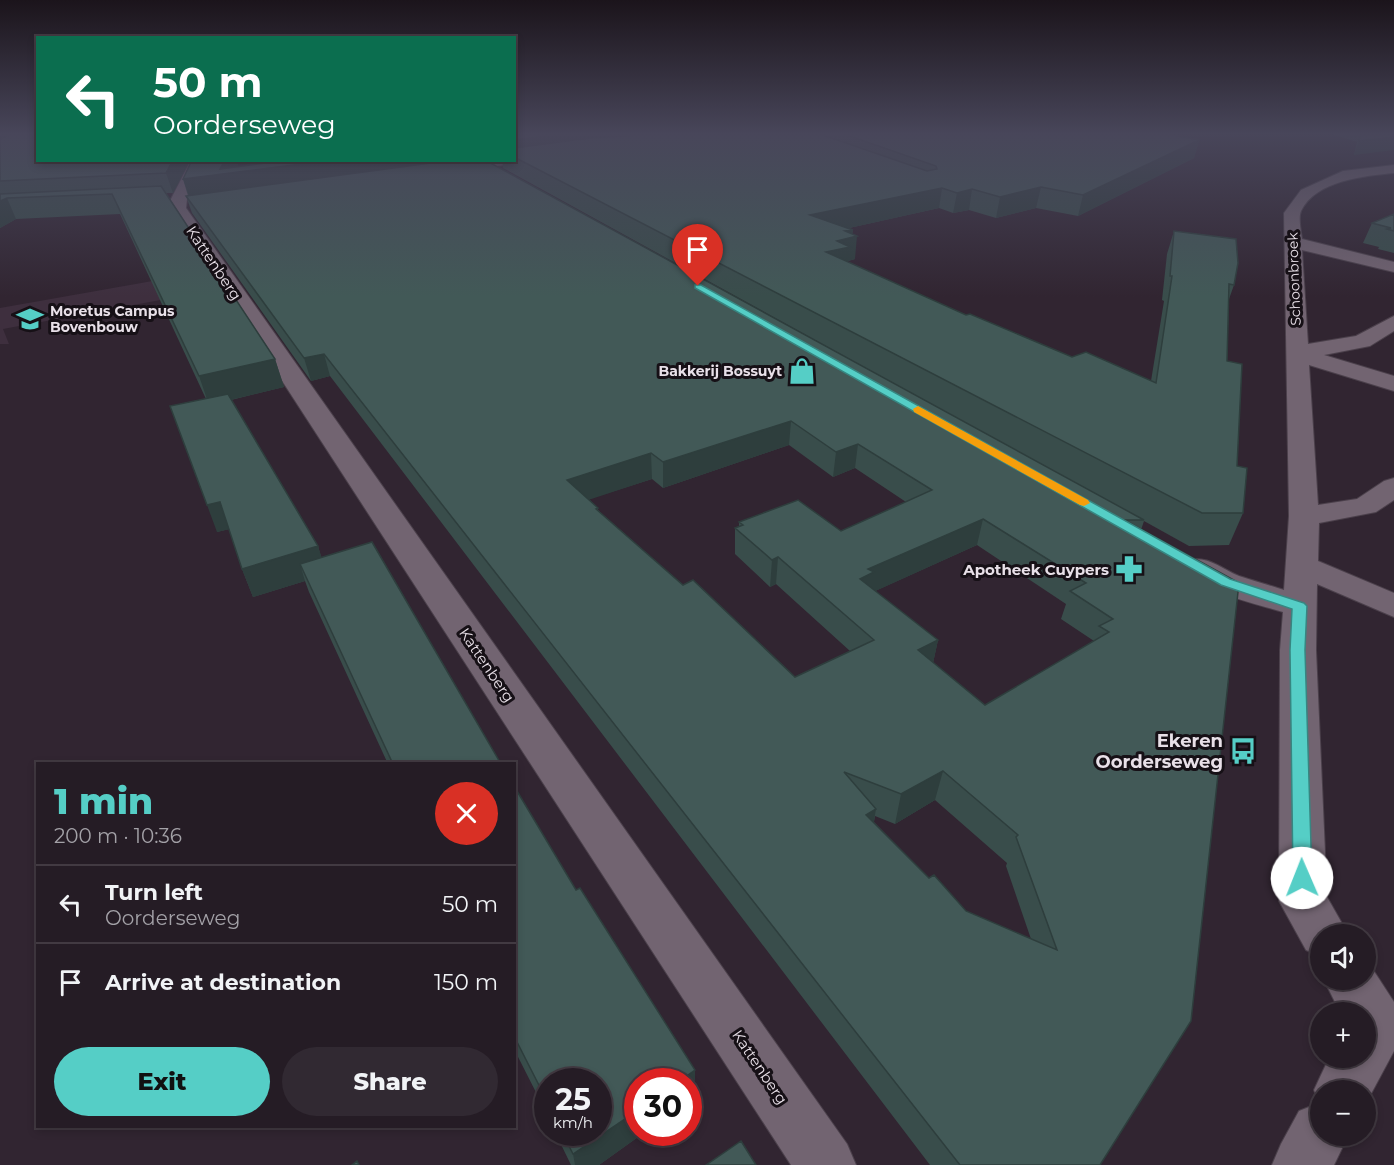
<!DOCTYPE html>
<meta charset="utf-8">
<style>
:root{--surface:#251c25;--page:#312932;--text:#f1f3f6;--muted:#a3a1a7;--line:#423a42;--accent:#55cec6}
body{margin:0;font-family:Montserrat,sans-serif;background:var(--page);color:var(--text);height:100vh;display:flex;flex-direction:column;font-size:22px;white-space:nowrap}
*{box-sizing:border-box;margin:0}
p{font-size:20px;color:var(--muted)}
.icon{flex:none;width:33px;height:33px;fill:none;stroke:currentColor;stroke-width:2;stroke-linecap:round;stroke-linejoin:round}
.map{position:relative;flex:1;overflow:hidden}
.panel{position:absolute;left:36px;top:762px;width:480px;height:366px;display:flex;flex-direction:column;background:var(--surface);border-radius:0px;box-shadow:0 3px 9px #0003,0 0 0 2px var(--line)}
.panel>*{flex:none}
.banner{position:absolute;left:36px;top:36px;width:480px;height:126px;border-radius:0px;box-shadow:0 3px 9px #0003,0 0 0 2px var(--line);background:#0b6e4f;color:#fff;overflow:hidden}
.buttons{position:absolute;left:1310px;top:924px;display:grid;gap:12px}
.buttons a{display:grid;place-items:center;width:66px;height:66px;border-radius:50%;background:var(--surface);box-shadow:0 3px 9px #0003,0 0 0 2px var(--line);font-size:30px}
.speed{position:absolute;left:534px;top:1068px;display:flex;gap:12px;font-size:30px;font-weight:700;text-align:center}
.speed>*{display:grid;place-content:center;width:78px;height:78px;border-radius:50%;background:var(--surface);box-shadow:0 3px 9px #0003,0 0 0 2px var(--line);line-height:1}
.speed small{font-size:15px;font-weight:400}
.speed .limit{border:9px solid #d22;background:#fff;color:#111}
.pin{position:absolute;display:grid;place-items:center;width:51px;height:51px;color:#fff;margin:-62px -26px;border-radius:50% 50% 50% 0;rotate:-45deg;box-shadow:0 0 6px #0007}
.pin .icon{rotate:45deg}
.me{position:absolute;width:66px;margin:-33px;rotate:359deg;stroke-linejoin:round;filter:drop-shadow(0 0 4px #0008)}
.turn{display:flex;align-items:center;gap:21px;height:126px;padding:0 18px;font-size:27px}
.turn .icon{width:78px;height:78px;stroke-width:2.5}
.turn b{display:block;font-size:42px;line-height:51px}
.round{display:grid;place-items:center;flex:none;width:63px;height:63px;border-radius:32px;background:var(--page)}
.summary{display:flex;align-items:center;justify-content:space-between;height:102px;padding:0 18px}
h1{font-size:36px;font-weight:800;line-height:45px;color:var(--accent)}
.button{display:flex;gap:12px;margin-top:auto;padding:12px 18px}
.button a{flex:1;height:69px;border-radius:36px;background:var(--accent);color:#111;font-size:24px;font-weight:800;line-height:69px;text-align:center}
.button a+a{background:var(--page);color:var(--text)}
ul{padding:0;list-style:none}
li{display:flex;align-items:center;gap:18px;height:78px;padding:0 18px;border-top:2px solid var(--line)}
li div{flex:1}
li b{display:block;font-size:22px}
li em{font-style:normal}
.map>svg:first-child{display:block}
.built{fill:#3e2f3e}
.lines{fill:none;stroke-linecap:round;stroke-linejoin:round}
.lane-casing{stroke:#4b404b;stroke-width:2}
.street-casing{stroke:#4b404b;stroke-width:2}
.lane{fill:#726471;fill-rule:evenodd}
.street{fill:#726471;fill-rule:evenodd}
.wall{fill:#394d4b;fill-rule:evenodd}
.shaded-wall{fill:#2e3e3d}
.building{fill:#425957;stroke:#2e3e3d;stroke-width:1.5;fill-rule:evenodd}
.route{fill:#55cec6;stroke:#378681;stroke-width:1.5}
.slow{fill:#f59e0b}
.labels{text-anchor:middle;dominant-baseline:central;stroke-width:6;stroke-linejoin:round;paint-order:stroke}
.far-street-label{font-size:14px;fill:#e8e0e8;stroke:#161016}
.far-poi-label{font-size:14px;font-weight:bold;fill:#e8e0e8;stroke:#161016;text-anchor:start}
.street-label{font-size:15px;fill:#e8e0e8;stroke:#161016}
.poi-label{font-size:15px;font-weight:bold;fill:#e8e0e8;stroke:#161016;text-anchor:end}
.near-poi-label{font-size:18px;font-weight:bold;fill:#e8e0e8;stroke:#161016;text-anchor:end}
</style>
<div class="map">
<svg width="1394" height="1165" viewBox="0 0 1394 1165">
<rect width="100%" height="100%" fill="#312531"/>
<!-- built -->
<path class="built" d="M 192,274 L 204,292 L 3,329 L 9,344 L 0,344 L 0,308 Z"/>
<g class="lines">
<defs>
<path id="lane" d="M 525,158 L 528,162 L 482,168 L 478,166 Z"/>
<path id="street" d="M 191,160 L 204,160 L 187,199 L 186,208 L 847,1144 L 856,1165 L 791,1165 L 170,208 L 171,199 Z
M 1394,165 L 1394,173 C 1365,176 1316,180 1301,211 C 1298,218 1301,231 1302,239 L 1394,262 L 1394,272 L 1302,250 L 1308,344 L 1356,336 L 1394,316 L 1394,331 L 1370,346 L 1324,355 L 1394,376 L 1394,391 L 1309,365 L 1318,505 L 1357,499 L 1384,481 L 1394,478 L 1394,500 L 1376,512 L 1319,523 L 1318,561 L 1394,593 L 1394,617 L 1317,584 L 1316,650 L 1327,897 L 1348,934 L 1320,934 L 1320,956 L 1306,950 L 1279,901 L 1280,650 L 1283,612 C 1254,603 1199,592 1182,567 L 1187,560 C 1208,555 1220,568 1239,576 C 1254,581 1269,585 1284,590 L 1289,516 L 1284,213 L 1301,190 L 1343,171 Z
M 1365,961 L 1368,962 L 1394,1002 L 1394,1051 L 1365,1105 L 1365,1090 L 1320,1090 L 1320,1136 L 1348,1136 L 1334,1165 L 1272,1165 L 1281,1144 L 1299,1111 L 1319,1103 L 1314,1090 L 1329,1058 L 1365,1058 L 1365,1012 L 1340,1012 L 1324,980 L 1365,980 Z"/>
</defs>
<!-- lane casing -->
<use href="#lane" class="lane-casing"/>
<!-- street casing -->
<use href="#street" class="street-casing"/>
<!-- lane -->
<use href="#lane" class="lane"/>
<!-- street -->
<use href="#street" class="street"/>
</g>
<!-- wall -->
<path class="wall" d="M 0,134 L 38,160 L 190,160 L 173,193 L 166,193 L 275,359 L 284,387 L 231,400 L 318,546 L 321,557 L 501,764 L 388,764 L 309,592 L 305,581 L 253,597 L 242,569 L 229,529 L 217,532 L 206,399 L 120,214 L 16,219 L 0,228 Z
M 514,134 L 1168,134 L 1199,140 L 1194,158 L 1078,216 L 1036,208 L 996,218 L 969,210 L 953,213 L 939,208 L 849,228 L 853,230 L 852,234 L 855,259 L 848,261 L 848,262 L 966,315 L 1072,357 L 1151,381 L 1164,301 L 1162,300 L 1167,254 L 1174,231 L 1234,285 L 1229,299 L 1227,361 L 1237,466 L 1243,513 L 1229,545 L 1189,546 L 1144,521 L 1141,530 L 1100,1165 L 930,1165 L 330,376 L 311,381 L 192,213 L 186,196 L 188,196 L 183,179 L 240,160 L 237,167 L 944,411 L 503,168 L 502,160 L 514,160 ZM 789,445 L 833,477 L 855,468 L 906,502 L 841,531 L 739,522 L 739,526 L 735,528 L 735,554 L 770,587 L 776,584 L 850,651 L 795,677 L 683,585 L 599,511 L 589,499 L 652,479 L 663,488 ZM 977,545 L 1066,604 L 1061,619 L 1094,641 L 985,705 L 933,663 L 938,640 L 875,591 ZM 935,800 L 1007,863 L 1006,866 L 1031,939 L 966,911 L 929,878 L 874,822 L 875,816 L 895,824 Z
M 1332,134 L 1394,134 L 1354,155 L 1357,142 Z
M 1394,214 L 1394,253 L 1378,249 L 1379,247 L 1363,243 L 1372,223 Z
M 514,786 L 576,890 L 695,1070 L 695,1097 L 688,1102 L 688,1082 L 645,1132 L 599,1165 L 571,1165 L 555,1132 L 598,1132 L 548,1082 L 548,1116 L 514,1049 Z"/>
<!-- shaded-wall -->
<path class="shaded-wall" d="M 0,134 L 24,134 L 0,148 Z
M 563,134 L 755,134 L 514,157 L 514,140 Z
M 1394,137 L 1394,150 L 1354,155 L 1359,141 Z
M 1199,140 L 1194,158 L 1078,216 L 1083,195 Z
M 173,160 L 190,160 L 173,193 L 166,173 Z
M 225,160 L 240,160 L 234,173 L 333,160 L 466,160 L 190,199 L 183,179 L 220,169 Z
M 1041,187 L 1036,208 L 996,218 L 1000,197 Z
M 942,188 L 939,208 L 809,237 L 810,215 Z
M 972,189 L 969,210 L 953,213 L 957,193 Z
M 7,198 L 16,219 L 0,228 L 0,201 Z
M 853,230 L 852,237 L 857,236 L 855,259 L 848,261 L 847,270 L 826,252 L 845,231 Z
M 324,354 L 330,376 L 311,381 L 304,358 Z
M 275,359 L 284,387 L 209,405 L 199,376 Z
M 791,421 L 789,445 L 663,488 L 663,462 Z
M 858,444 L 855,468 L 833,477 L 836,452 Z
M 651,453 L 652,479 L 570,506 L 567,480 Z
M 220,502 L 230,529 L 217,532 L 207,505 Z
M 983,519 L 977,545 L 871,593 L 860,579 L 868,569 Z
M 318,546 L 327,574 L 300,564 L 305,581 L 253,597 L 242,569 Z
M 778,557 L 776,584 L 770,587 L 772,560 Z
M 938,640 L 932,668 L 918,650 Z
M 943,771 L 935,800 L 895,824 L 901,794 Z
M 876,809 L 871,838 L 866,815 Z
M 695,1070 L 695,1097 L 688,1102 L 688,1082 L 678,1082 Z
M 638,1110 L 638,1132 L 645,1132 L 599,1165 L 575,1165 L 573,1154 Z"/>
<!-- building -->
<path class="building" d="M 11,134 L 38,134 L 38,160 L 173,160 L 166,173 L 0,181 L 0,139 Z
M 514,134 L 563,134 L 514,140 Z
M 655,134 L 820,134 L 927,171 L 937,169 L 936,166 L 844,134 L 1168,134 L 1199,140 L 1083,195 L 1041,187 L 1000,197 L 972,189 L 957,193 L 942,188 L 810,215 L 853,230 L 845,231 L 857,236 L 837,241 L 850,247 L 826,252 L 966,315 L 970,314 L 1072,357 L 1086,352 L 1156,383 L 1172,276 L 1170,276 L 1174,231 L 1236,239 L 1238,263 L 1234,285 L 1229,284 L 1227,361 L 1242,364 L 1237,466 L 1247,468 L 1243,513 L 1202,513 L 514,157 L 514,148 L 590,138 Z
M 1361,134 L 1394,134 L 1394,137 L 1359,141 Z
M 192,160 L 225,160 L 220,169 L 289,160 L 333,160 L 183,179 Z
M 453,160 L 485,160 L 1144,520 L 1124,520 L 1239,583 L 1191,1021 L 1100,1165 L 960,1165 L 324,354 L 304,358 L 186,196 ZM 791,421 L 836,452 L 858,444 L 932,490 L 841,531 L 798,500 L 739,522 L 743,525 L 735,528 L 772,560 L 778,557 L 874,640 L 795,677 L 693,580 L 683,585 L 596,509 L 598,508 L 567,480 L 651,453 L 663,462 ZM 983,519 L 1086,583 L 1070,591 L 1113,619 L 1099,626 L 1109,632 L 985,705 L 918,650 L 938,640 L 860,579 L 874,572 L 868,569 ZM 943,771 L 1018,835 L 1016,837 L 1057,950 L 966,911 L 934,875 L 929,878 L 866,815 L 876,809 L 844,772 L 901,794 Z
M 161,186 L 275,359 L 199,376 L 112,194 L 7,198 L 0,201 L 0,194 Z
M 1394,214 L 1394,231 L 1387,229 L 1391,228 L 1372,223 Z
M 228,394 L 318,546 L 242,569 L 220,502 L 207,505 L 170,406 Z
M 372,542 L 501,764 L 393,764 L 300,564 Z
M 514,786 L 576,890 L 580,888 L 695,1070 L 678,1082 L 638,1082 L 638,1110 L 573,1154 L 562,1132 L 598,1132 L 598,1082 L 548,1082 L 548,1103 L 514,1036 Z
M 741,1141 L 756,1165 L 706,1165 Z
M 357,1161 L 359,1165 L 352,1165 Z"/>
<!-- sky -->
<linearGradient id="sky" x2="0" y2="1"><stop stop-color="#1b141b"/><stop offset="0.45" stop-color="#48465a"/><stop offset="1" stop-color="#48465a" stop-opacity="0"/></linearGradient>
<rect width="1394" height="297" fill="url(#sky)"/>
<!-- route -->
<path class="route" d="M 695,285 L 701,285 L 1230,579 L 1304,603 L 1307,606 L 1305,650 L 1312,878 L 1309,884 L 1302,887 L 1296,884 L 1293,878 L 1290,650 L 1292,609 L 1221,585 L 695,288 Z"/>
<!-- slow -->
<path class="slow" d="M 918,406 L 1088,500 L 1090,503 L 1084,506 L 1080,505 L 914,412 L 913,409 Z"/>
<!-- icons -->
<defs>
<symbol id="school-bare" viewBox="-9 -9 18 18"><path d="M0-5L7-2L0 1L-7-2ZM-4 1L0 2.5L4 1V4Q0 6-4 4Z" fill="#55cec6" stroke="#161016" stroke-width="2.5" paint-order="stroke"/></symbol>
<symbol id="shop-bare" viewBox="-9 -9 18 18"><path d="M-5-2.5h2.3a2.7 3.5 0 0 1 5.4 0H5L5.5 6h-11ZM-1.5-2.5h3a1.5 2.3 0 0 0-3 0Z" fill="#55cec6" stroke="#161016" stroke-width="2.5" paint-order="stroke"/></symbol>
<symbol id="pharmacy-bare" viewBox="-9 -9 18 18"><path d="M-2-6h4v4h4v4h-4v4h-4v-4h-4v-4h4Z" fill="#55cec6" stroke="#161016" stroke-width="2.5" paint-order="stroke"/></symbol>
<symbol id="bus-bare" viewBox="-9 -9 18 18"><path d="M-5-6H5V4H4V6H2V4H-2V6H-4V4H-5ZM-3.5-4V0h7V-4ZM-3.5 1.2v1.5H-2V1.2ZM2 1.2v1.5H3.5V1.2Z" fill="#55cec6" stroke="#161016" stroke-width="2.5" paint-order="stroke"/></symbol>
</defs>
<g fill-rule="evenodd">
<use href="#school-bare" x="11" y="300" width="38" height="38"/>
<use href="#shop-bare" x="783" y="352" width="38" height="38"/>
<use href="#pharmacy-bare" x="1110" y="550" width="38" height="38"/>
<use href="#bus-bare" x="1224" y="732" width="38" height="38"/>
</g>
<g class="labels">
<!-- far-street labels -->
<g class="far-street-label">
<text transform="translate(1294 279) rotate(-92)">Schoonbroek</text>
</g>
<!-- far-poi labels -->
<g class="far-poi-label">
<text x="50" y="311">Moretus Campus<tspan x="50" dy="16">Bovenbouw</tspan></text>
<text x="782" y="371" text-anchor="end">Bakkerij Bossuyt</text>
</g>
<!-- street labels -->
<g class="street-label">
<text transform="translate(214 263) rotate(56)">Kattenberg</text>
<text transform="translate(487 665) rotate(56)">Kattenberg</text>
<text transform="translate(760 1067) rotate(56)">Kattenberg</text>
</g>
<!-- poi labels -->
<g class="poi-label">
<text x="1109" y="569">Apotheek Cuypers</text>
</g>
<!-- near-poi labels -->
<g class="near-poi-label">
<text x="1223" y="741">Ekeren<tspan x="1223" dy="21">Oorderseweg</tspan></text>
</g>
</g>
</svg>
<div class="buttons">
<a><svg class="icon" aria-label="sound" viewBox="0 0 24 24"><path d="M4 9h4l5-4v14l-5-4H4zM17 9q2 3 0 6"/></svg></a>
<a>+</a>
<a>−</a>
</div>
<div class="speed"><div>25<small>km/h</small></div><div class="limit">30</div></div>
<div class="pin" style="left:698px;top:286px;background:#d93025"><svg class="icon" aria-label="arrive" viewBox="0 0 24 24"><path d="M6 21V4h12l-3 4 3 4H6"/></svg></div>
<svg class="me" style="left:1302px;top:878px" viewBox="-20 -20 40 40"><circle r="19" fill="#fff"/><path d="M0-13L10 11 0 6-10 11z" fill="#55cec6"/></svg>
<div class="banner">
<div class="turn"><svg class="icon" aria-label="left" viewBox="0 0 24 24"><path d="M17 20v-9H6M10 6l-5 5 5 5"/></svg><div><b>50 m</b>Oorderseweg</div></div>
</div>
<section class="panel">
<div class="summary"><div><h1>1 min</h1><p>200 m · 10:36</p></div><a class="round" style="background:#d93025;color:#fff"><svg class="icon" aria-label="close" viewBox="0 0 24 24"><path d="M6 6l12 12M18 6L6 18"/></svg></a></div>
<ul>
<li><svg class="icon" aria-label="left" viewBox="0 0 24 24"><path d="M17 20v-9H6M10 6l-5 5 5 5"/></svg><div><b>Turn left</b><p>Oorderseweg</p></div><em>50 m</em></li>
<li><svg class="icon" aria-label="arrive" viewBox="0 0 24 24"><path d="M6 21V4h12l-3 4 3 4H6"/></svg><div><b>Arrive at destination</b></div><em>150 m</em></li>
</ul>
<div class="button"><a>Exit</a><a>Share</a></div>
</section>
</div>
